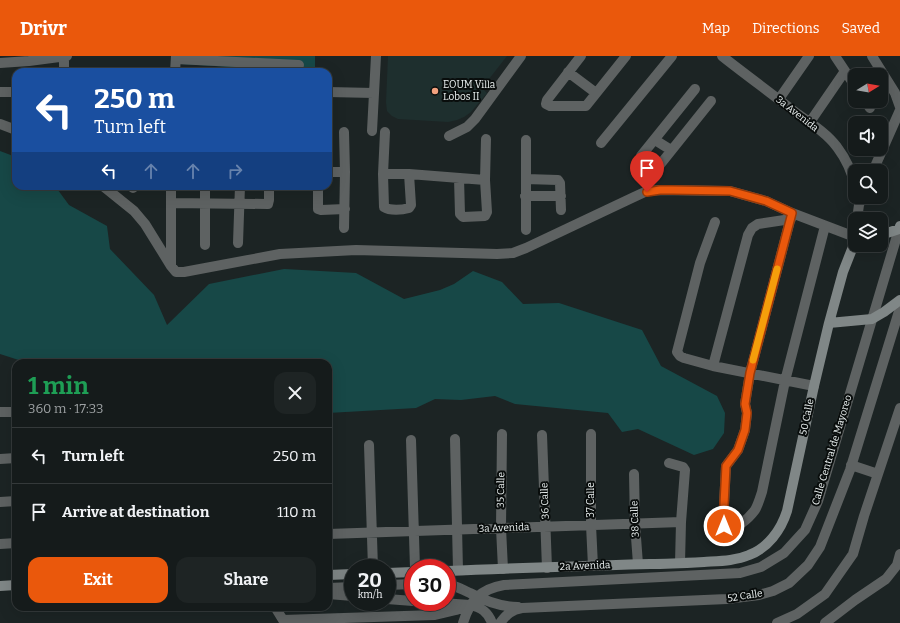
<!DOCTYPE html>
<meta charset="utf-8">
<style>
:root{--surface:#151b1b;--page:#1e2424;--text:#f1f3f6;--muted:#9da1a3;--line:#34393a;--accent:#ea580c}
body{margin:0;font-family:Bitter,serif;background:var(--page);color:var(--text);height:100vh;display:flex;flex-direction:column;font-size:15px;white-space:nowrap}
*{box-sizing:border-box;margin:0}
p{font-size:13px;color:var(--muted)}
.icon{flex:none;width:22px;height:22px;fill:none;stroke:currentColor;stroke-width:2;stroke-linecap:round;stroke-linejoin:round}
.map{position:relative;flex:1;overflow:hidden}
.details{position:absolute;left:12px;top:303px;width:320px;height:252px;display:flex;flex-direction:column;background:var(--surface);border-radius:12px;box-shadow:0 4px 16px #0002,0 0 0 1px var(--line)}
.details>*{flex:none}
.banner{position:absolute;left:12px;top:12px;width:320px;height:122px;border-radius:12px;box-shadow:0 4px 16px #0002,0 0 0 1px var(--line);background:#1a4fa0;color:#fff;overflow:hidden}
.needle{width:26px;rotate:79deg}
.fabs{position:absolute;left:848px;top:12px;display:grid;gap:8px}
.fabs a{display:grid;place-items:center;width:40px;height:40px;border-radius:8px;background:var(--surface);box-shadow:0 4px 16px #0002,0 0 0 1px var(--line);font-size:20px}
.speed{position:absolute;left:344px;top:503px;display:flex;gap:8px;font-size:20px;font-weight:700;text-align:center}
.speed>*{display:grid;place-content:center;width:52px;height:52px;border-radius:50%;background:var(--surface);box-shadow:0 4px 16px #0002,0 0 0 1px var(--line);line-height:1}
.speed small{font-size:10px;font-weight:400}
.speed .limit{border:6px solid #d22;background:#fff;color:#111}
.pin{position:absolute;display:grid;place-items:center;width:34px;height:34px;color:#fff;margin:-41px -17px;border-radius:50% 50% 50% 0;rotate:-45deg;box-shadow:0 0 4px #0007}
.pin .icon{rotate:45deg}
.me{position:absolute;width:44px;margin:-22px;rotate:0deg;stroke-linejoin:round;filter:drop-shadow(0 0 3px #0008)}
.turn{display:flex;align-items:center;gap:14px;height:84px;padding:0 16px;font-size:18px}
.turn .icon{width:52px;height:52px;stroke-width:2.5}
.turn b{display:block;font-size:28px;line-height:34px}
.lanes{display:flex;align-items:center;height:38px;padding:0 16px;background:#0003;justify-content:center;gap:20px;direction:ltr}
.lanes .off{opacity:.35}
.round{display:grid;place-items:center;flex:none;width:42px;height:42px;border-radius:12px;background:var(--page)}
.headline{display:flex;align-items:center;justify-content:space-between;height:68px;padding:0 16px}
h1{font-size:24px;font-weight:700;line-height:30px;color:#1e9e55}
.button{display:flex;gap:8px;margin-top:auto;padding:8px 16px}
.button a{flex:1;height:46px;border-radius:12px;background:var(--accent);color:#fff;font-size:16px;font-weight:700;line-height:46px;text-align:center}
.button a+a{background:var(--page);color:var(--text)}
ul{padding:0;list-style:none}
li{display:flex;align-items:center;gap:12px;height:56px;padding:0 16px;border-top:1px solid var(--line)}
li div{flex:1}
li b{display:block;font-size:15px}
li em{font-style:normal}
header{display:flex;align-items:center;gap:24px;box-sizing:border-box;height:56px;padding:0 20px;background:var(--accent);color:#fff}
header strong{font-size:19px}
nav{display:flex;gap:22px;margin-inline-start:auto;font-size:14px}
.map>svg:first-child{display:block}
.built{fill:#1e2f2e}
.green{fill:#174847}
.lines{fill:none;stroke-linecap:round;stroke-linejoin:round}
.street{stroke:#5e6262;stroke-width:10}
.secondary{stroke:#808787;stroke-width:10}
.route-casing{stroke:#983908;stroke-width:10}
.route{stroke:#ea580c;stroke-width:7}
.slow{stroke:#f59e0b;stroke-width:7}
.poi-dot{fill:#f2a17e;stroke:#090d0c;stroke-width:1.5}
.labels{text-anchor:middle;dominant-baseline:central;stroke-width:4;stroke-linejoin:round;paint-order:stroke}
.poi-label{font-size:10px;fill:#edf3f3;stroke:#090d0c;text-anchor:start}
.street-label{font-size:10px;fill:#edf3f3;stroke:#090d0c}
</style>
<header>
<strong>Drivr</strong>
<nav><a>Map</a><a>Directions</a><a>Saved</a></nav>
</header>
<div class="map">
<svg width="900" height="567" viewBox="0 0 900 567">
<rect width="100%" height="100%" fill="#1c2424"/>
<!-- built -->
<path class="built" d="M 388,0 L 507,0 L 482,32 L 487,37 L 471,56 L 464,61 L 457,64 L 448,66 L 398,63 L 392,60 L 387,55 L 386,46 Z"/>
<!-- green -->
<path class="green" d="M 181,0 L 315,0 L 315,16 L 180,8 Z
M 0,95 L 16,101 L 16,130 L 55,130 L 69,149 L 107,170 L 110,193 L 154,239 L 167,269 L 209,228 L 284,213 L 356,217 L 404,243 L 440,234 L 454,228 L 473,215 L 502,226 L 523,248 L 559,247 L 642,274 L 661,310 L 717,340 L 725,357 L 724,377 L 713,393 L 694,399 L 638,373 L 622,376 L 608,357 L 515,348 L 495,340 L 461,344 L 435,343 L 416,352 L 328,357 L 328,307 L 28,307 L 0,298 Z"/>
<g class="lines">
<!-- street -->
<path class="street" d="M 64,0 L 64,16
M 581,0 L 547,44 L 546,48 L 550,50 L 586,50 L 626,0
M 722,0 C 746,19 771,37 795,56 C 809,66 827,77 837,91 C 846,103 852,116 855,130
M 835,0 L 855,30
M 872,0 L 895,37 L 900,51
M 176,3 L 299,9
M 0,7 L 29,5 L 67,0
M 175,16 L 176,0
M 568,16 L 596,37
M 0,36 L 16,36
M 328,36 L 374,37
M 779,43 L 809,0
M 865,45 L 870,52
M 810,66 L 845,15
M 0,68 L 16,74
M 372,75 L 376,0
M 344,76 L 345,116 L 344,172
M 385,76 L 383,118 L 384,151 C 390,155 402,154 409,152 L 411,149 L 409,118
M 449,80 L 467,71 L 475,63 L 521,0
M 526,84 L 526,174
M 655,84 L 671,94
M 601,87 L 672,0
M 641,100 L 695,33
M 659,110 L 711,45
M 873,115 L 900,54
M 328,116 L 345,116
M 383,118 L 409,118 L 485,124
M 459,122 L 460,158 L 463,161 L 485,160 L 487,156 L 485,124 L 486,83
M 526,123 L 558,124 L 560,127 L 561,154
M 103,130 L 134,155 L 145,168 L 171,210 L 176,216 L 184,216 L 280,198 L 356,194 L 497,198 L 513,197 L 526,192 L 634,141 L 647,135 L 661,134 L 730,135 L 766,145 L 792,157 L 855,181
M 133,130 L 133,132
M 205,130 L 205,189
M 318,130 L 318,153 L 321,154 L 345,153
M 525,140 L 561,140
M 171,147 L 268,148 L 269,144 L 269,130
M 792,157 L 750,317 L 745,348 L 747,357 L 745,374 L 738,394 L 726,410 L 723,468 L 724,471 C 735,476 749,462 755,454 C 758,449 760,442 762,436 L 785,325 L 825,170
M 857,163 L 859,149 L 862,141
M 715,166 L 700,207 L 677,296 L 680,300 L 684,302 L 713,310 L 814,330
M 238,187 L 240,130
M 171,210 L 171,130
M 713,310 L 748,179 L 752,172 L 758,168 L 791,163
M 0,356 L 16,356
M 502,378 L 501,472 L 503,513
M 591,378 L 591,469 L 593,510
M 542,379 L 547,512
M 455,383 L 458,514
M 411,384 L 415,512
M 369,389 L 373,512
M 0,403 L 16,402
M 669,407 L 683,411 L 685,414 L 681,466 L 680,507
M 851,409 L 878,418
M 634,418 L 635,468 L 638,508
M 0,446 L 16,445
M 328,478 L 681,466
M 0,488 L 16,487
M 447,528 C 457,530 461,533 470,537 C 485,545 501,551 518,551
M 387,529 L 413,528
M 328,532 L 353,531
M 328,538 L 353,540
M 387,543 L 413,545
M 470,549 C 481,551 488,556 492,567
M 275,551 L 283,564 L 435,559 L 456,554 L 470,549 L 427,546
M 463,567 C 470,544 481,533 504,529 L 740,517 L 761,511 L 784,497 L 805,474 L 818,445 L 899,173
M 500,567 C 507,558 511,554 522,552 L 727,543 L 759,539 L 773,535 L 789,527 L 808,509 L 820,491 L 850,414 L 900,252
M 777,567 L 797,558 L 825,538 L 853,498 L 864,460 L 900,352
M 825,567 L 855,544 L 886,523 L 897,509 L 900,498"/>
<!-- secondary -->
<path class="secondary" d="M 881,179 L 899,173 L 900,170
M 829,267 L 872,263 L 884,256 L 900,244
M 447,515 C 514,512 582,510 650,508 C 668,508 686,507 704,506 C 719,505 735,505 749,499 C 768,492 781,474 787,455 L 814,330 L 829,267 L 843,216 L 854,188 L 855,188
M 387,517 L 413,516
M 328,519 L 353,518
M 0,530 L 16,529"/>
</g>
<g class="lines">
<defs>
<path id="route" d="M 647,136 L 660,134 L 672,134 L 730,135 L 766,145 L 792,157 L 750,317 L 745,348 L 747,357 L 745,374 L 738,394 L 726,410 L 723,468 L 724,470"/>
</defs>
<!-- route casing -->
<use href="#route" class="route-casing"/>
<!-- route -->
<use href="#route" class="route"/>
<!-- slow -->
<path class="slow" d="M 753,304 L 777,213"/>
</g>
<!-- markers -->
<circle class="poi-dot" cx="435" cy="35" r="4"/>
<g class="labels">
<!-- poi labels -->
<g class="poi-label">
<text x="443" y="29">EOUM Villa<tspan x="443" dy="12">Lobos II</tspan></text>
</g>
<!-- street labels -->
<g class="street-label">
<text transform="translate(797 58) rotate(38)">3a Avenida</text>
<text transform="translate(807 361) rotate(-78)">50 Calle</text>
<text transform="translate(832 394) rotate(-73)">Calle Central de Mayoreo</text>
<text transform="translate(501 434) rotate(-89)">35 Calle</text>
<text transform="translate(591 444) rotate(-90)">37 Calle</text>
<text transform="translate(545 445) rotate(-92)">36 Calle</text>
<text transform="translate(635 463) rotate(-92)">38 Calle</text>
<text transform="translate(504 472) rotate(-2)">3a Avenida</text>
<text transform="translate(585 510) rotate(-2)">2a Avenida</text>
<text transform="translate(745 540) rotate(-9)">52 Calle</text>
</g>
</g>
</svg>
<div class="fabs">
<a><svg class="needle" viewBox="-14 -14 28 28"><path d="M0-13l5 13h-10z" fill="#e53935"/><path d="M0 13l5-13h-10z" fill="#9da1a3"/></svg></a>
<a><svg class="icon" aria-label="sound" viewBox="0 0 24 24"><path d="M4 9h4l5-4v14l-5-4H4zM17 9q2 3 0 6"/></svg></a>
<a><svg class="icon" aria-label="search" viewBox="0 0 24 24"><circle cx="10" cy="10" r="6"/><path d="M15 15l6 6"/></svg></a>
<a><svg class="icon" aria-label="layers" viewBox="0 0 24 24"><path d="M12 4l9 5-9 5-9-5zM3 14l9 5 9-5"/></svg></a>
</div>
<div class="speed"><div>20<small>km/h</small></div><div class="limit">30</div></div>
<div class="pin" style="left:647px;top:136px;background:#d93025"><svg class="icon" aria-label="arrive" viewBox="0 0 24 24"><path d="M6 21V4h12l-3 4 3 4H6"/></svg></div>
<svg class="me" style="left:724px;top:470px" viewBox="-20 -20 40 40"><circle r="17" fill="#ea580c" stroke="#fff" stroke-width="3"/><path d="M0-11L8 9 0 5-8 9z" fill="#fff"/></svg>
<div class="banner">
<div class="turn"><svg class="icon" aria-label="left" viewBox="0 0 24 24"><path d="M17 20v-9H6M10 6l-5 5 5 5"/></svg><div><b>250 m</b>Turn left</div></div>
<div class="lanes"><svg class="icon" aria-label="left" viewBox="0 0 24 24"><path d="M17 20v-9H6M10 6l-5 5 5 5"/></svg><svg class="icon off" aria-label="ahead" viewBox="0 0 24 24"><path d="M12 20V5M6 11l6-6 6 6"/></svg><svg class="icon off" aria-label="ahead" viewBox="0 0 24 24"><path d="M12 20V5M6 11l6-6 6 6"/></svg><svg class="icon off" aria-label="right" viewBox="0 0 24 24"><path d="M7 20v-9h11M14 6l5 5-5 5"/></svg></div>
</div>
<section class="details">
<div class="headline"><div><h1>1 min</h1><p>360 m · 17:33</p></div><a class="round"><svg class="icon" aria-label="close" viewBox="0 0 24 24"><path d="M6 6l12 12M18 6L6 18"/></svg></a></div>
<ul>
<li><svg class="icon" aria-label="left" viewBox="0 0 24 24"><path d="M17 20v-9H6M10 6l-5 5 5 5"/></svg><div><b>Turn left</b></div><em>250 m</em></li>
<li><svg class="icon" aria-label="arrive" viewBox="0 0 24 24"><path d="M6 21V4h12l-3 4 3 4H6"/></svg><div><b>Arrive at destination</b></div><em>110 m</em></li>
</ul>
<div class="button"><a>Exit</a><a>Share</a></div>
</section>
</div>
